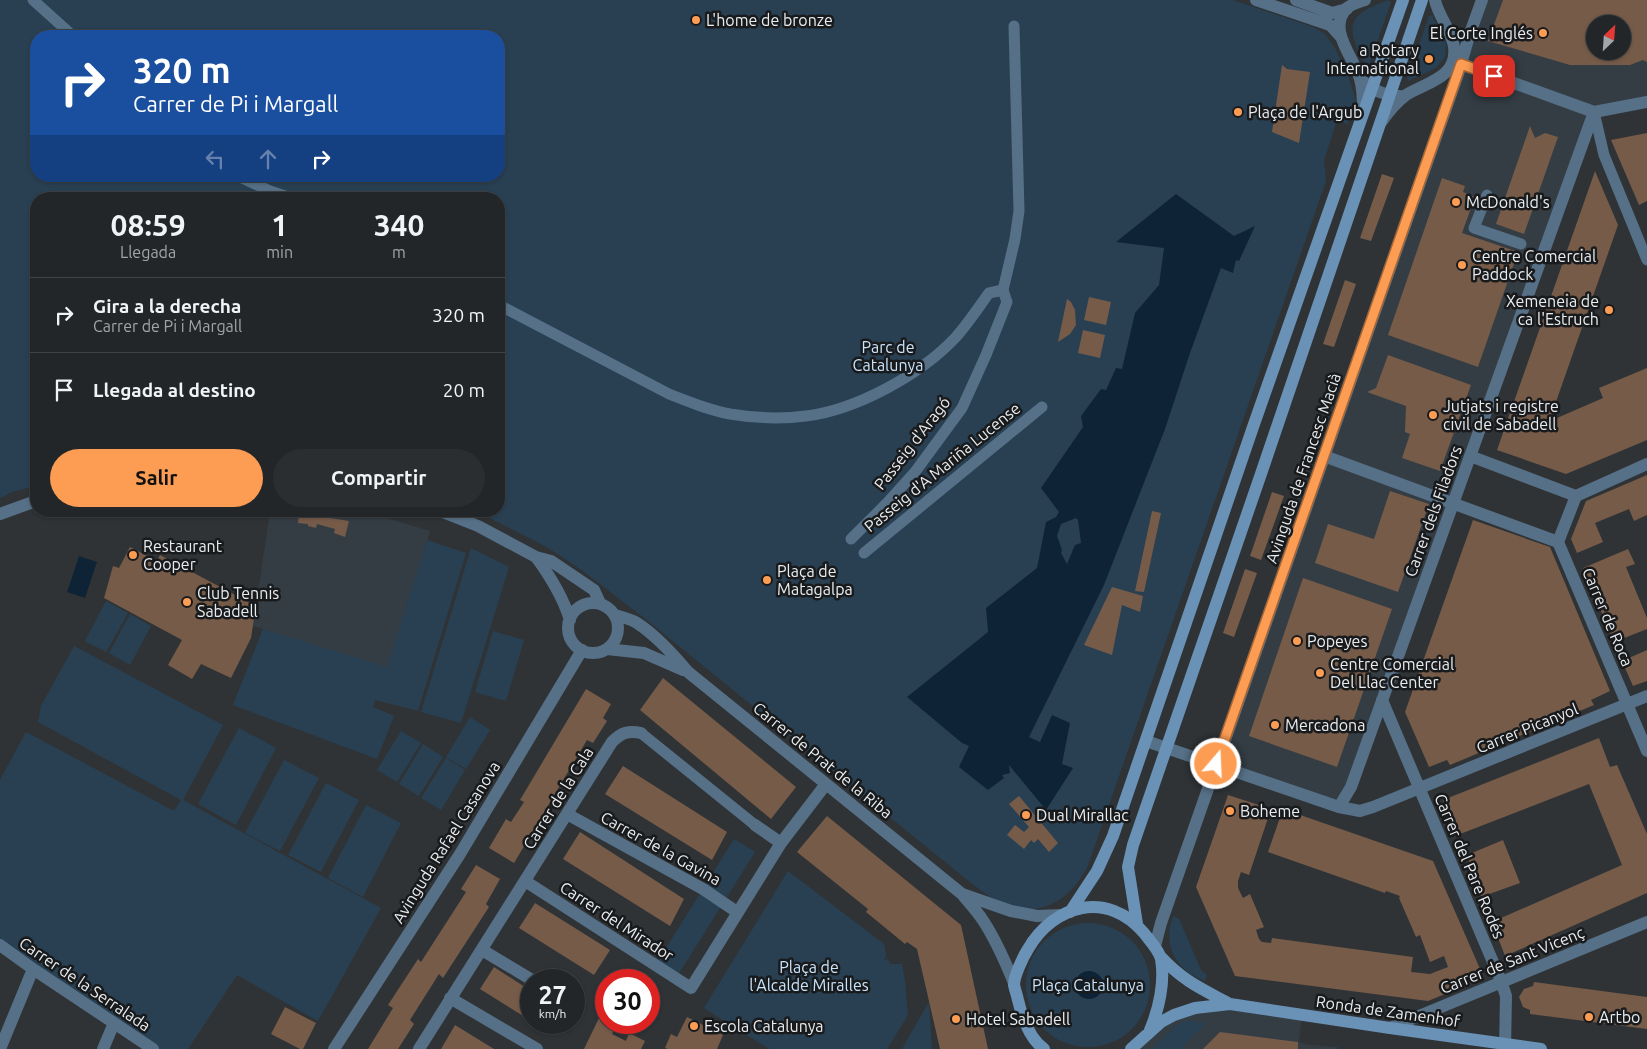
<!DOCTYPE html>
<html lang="es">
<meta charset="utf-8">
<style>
:root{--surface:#232628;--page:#2b2e30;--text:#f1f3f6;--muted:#a3a5a8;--line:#404345;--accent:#fd9d54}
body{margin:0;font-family:Ubuntu,sans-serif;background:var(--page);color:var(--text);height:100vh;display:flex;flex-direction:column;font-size:19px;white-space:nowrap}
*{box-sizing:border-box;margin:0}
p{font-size:16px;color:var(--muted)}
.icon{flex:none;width:28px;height:28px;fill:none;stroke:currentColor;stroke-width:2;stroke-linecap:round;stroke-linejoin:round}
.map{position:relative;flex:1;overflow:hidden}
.drawer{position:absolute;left:30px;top:192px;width:475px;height:325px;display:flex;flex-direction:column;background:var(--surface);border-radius:20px;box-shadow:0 1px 4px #0004,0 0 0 1px var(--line)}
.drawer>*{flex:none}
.hud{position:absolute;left:30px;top:30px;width:475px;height:152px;border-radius:20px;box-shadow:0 1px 4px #0004,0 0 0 1px var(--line);background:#1a4fa0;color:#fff;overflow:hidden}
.needle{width:32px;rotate:25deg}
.fabs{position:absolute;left:1586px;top:15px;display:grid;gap:10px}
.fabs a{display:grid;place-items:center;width:45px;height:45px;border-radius:50%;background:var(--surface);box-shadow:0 1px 4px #0004,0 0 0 1px var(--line);font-size:25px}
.speed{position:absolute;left:520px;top:969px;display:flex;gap:10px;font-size:25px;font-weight:700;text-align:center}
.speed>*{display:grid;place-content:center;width:65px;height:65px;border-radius:50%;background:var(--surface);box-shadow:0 1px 4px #0004,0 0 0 1px var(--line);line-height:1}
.speed small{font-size:12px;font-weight:400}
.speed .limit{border:8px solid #d22;background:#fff;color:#111}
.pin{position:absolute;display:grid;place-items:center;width:42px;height:42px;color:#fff;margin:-21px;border-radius:10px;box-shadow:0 2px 8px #0006}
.me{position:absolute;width:55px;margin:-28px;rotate:19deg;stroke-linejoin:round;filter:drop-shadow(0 0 4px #0008)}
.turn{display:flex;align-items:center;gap:18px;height:105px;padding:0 20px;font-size:22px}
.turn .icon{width:65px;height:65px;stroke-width:2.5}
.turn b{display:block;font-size:35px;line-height:42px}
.lanes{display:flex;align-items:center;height:48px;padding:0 20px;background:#0003;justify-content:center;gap:25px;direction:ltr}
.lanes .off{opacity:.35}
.eta{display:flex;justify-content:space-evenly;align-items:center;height:85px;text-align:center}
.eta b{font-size:30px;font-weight:600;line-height:35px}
.primary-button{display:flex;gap:10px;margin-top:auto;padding:10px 20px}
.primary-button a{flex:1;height:58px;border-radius:30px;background:var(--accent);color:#111;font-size:20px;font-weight:600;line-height:58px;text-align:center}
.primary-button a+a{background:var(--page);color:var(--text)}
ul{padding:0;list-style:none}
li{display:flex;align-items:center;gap:15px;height:75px;padding:0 20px;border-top:1px solid var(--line)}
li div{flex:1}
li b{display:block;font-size:19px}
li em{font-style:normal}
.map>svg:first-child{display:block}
.built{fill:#343d44;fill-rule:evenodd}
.green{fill:#294053;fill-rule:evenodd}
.water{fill:#0e2436;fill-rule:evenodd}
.building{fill:#765b49;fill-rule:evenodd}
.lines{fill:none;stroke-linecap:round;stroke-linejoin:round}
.pedestrian{stroke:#567087;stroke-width:11}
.minor{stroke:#567087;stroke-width:12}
.tertiary{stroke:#567087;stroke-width:12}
.secondary{stroke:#6992b6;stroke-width:12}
.route-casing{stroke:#a46637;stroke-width:12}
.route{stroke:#fd9d54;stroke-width:9}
.poi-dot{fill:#fd9d54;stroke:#181a1c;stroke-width:2}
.labels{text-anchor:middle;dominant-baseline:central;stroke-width:5;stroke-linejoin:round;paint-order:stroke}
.poi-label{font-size:16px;fill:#eaedef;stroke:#181a1c;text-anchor:start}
.park-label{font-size:16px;fill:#c8e4fd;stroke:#181a1c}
.street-label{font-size:16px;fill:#eaedef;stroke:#181a1c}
</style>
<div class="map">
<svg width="1647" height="1049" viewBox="0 0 1647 1049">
<rect width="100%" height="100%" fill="#2f3336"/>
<!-- built -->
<path class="built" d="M 1482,0 L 1647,0 L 1647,102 L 1594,112 L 1345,808 L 1218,764 L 1459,71 L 1470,64 L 1464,52 ZM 1595,24 L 1622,24 L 1622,51 L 1595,51 Z
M 270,511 L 363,511 L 430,531 L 387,668 L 253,626 Z
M 1195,1008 L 1302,1015 L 1299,1042 L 1310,1045 L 1338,1047 L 1337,1049 L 1131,1049 L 1149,1032 Z"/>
<!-- green -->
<path class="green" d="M 0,0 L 1233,0 L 1313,27 L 1325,34 L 1335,48 L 1348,75 L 1356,101 L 1348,124 L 1337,120 L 1324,160 L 1326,181 L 1087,868 C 1082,876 1077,884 1071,890 C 1055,908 1026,915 1004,905 C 988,897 974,885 960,874 L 643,617 L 583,571 L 547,547 L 476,511 L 499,511 L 499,199 L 36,199 L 36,486 L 15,491 L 0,498 ZM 36,36 L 499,36 L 499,176 L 36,176 Z
M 1388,0 L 1391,2 L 1369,65 L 1367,67 C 1359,53 1344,29 1359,15 C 1367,8 1379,4 1388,0 Z
M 1432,15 L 1446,44 L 1445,57 L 1436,68 L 1408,81 L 1407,79 L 1429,16 Z
M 427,540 L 466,553 L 418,711 L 375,700 L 373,707 L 394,716 L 377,759 L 233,705 L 263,629 L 387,667 Z
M 471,548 L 509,567 L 461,723 L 421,712 Z
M 106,601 L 128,613 L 106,652 L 85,641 Z
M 130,614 L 151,626 L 130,665 L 109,653 Z
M 493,631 L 524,640 L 506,701 L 475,692 Z
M 74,646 L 223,725 L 183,800 L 381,908 L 318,1021 L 237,975 L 188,1049 L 153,1049 L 0,945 L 0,780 L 26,732 L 174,811 L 181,800 L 38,722 L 41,706 Z
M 470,717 L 490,730 L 466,769 L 446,757 Z
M 239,728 L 276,748 L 236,825 L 198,804 Z
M 401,731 L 421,743 L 397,782 L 377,770 Z
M 423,744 L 443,757 L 419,796 L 399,784 Z
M 446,758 L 465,770 L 441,810 L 421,798 Z
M 284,760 L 319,778 L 280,851 L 245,833 Z
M 326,783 L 359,800 L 321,872 L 288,855 Z
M 366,805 L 401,823 L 363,897 L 328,878 Z
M 734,839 L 755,852 L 678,975 L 658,961 Z
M 788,871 L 884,944 L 886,956 L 884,960 L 888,959 L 890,964 L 902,964 L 905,981 L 908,1015 L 887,1049 L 769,1049 L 704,1008 Z
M 1173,916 L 1179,919 L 1201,970 L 1207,975 L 1205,981 C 1176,970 1162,946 1173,916 Z
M1026 985a62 62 0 1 1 124 0a62 62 0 1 1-124 0Z
M 929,1002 L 932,1049 L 902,1049 Z
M 1187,1020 L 1206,1023 L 1180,1049 L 1152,1049 L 1177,1025 Z"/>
<!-- water -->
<path class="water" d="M 1176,194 L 1234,236 L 1255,226 L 1239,261 L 1236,260 L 1233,273 L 1221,268 L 1190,353 L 1165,429 L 1104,585 L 1029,737 L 1040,742 L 1052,715 L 1070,723 L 1062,764 L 1073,768 L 1046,810 L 1009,765 L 1010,773 L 1002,775 L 1004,778 L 988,790 L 959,767 L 969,746 L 962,743 L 907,697 L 988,632 L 986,608 L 1037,568 L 1046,522 L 1056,517 L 1059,512 L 1041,488 L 1083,427 L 1081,416 L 1101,389 L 1106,390 L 1116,368 L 1122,369 L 1135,313 L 1159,285 L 1164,248 L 1116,242 ZM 1076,518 L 1078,520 L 1081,543 L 1075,545 L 1067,564 L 1061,553 L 1062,550 L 1057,536 L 1061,524 Z
M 79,556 L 97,562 L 85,598 L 67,592 Z
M1075 985a14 14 0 1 1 28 0a14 14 0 1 1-28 0Z"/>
<!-- building -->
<path class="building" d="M 1503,0 L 1647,0 L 1647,62 L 1643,60 L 1630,65 L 1570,65 L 1488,41 ZM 1595,24 L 1622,24 L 1622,51 L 1595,51 Z
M 1282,65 L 1287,69 L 1310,72 L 1299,143 L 1272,132 Z
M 1530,126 L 1535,138 L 1545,133 L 1558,137 L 1524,234 L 1496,224 Z
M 1647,133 L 1647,201 L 1639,205 L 1611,140 Z
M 1595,171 L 1618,225 L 1551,416 L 1557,418 L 1603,398 L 1599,388 L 1647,368 L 1647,440 L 1566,474 L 1497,450 Z
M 1382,174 L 1394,178 L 1371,241 L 1360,238 Z
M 1442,178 L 1465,186 L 1463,192 L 1475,197 L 1462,233 L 1518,252 L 1478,367 L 1388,335 Z
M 1345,280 L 1356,284 L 1334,347 L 1323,344 Z
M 1089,297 L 1111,302 L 1106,325 L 1084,320 Z
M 1067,299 L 1071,302 L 1075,310 L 1076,325 L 1070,334 L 1058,342 Z
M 1083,330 L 1105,335 L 1100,358 L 1078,353 Z
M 1388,355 L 1471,385 L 1459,418 L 1463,426 L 1457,424 L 1440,471 L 1402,458 L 1410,434 L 1405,432 L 1406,406 L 1367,392 L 1376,388 Z
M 1647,475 L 1647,515 L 1634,521 L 1629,509 L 1595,523 L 1603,542 L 1577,553 L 1571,539 L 1586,501 Z
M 1390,491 L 1429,504 L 1398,592 L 1315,563 L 1328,524 L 1374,539 Z
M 1272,492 L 1284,496 L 1261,560 L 1250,556 Z
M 1152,511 L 1161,513 L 1144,592 L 1135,591 Z
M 299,513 L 349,521 L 345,537 L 334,533 L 335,529 L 317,524 L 316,528 L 308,526 L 308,524 L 298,523 Z
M 1473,520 L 1550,547 L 1610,691 L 1591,700 L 1594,705 L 1450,765 L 1447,760 L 1429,767 L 1405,712 Z
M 130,547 L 157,561 L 160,555 L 256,606 L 251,638 L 231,678 L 201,664 L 192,679 L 168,665 L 182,640 L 104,598 L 113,566 L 119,568 Z
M 1628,549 L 1635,564 L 1626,567 L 1647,618 L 1647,629 L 1614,642 L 1583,568 Z
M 1245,569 L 1257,573 L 1234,637 L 1223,633 Z
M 1303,578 L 1392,609 L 1337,767 L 1249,736 Z
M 1112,587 L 1143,596 L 1140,612 L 1122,605 L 1112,655 L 1084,645 Z
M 1647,650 L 1647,681 L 1633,686 L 1622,661 Z
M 663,678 L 796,787 L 771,819 L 640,710 Z
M 586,689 L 611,704 L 603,718 L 607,721 L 593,743 L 587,740 L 543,814 L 548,817 L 534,841 L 529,838 L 514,863 L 489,848 L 506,819 L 511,822 L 524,802 L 520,800 Z
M 1599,738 L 1610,767 L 1617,765 L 1647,834 L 1647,893 L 1505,956 L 1492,922 L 1622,865 L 1589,784 L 1455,836 L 1443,800 Z
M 623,766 L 727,832 L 712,860 L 605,794 Z
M 1228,795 L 1271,809 L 1249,875 L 1241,872 L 1238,881 L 1238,888 L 1243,898 L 1250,894 L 1264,927 L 1256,930 L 1259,939 L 1262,942 L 1271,943 L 1272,938 L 1413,957 L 1411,972 L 1430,974 L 1448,967 L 1444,956 L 1430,962 L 1420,935 L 1416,937 L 1399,898 L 1400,896 L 1386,891 L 1385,893 L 1268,852 L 1283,809 L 1433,861 L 1484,978 L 1428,1001 L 1235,976 L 1196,887 Z
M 1019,796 L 1058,843 L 1049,852 L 1038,839 L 1034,843 L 1031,840 L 1024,849 L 1007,835 L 1015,825 L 1024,832 L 1029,827 L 1009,804 Z
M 827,816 L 961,925 L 988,1049 L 940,1049 L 917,949 L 907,942 L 905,944 L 866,912 L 868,909 L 797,852 Z
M 580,832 L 684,899 L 670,926 L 563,859 Z
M 1503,840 L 1520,883 L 1481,897 L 1467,855 Z
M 476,865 L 500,879 L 486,904 L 489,907 L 443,978 L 439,974 L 410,1020 L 414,1024 L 398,1049 L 368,1049 L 393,1008 L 388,1005 L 418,959 L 421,962 L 466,892 L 461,889 Z
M 535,903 L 610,950 L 594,975 L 519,928 Z
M 494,967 L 531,991 L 531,1021 L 480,989 Z
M 1534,982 L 1647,997 L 1647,1029 L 1530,1014 L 1530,1010 L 1523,1007 L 1519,997 L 1524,989 L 1533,986 Z
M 285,1007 L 316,1023 L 303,1049 L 300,1049 L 271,1034 Z
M 687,1017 L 723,1035 L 717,1049 L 668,1049 L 665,1048 L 671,1034 L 677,1037 Z
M 599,1018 L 616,1026 L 612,1034 L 626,1041 L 629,1033 L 645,1041 L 641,1049 L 584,1049 Z
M 533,1022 L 561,1022 L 554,1035 Z
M 455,1025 L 494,1049 L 441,1049 Z
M 1220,1032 L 1298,1042 L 1298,1049 L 1203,1049 Z"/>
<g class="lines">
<!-- pedestrian -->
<path class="pedestrian" d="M 33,0 L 73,36
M 1594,112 L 1604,155 L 1647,260
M 238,176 L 270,191 L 294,199
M 1487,195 L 1474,228 L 1521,244
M 499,305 L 669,394 C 689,402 709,410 730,414 C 754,418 782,419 806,416 C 856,410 920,375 955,338 C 967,325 978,308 989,293 L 1003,290
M 851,539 L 888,502 L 915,472 L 962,408 L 986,355 L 1007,302 L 1003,290 L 1015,239 L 1019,211 L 1014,26
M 864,553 L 1042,407
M 641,733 L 755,825"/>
<!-- minor -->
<path class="minor" d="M 1256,0 L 1330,25 L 1341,37
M 1296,0 L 1332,13 L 1347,9
M 1324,456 L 1558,542
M 1470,456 L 1576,496 L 1647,464
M 1576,496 L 1558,542 L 1647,751
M 440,511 L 478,526 L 536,557 L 551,561 L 594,590 L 600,603
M 0,514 L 36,501
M 536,557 C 550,576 563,597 570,620
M568 628a25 25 0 1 1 50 0a25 25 0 1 1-50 0Z
M 615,615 C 622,617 631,619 637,623 C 657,636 673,654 688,672 L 962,894 C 968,902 976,910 982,919 C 995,938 1005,961 1014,983
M 607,649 L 644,653 L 683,670
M 1382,700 L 1501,981 L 1506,996 L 1505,1049
M 1146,741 L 1339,807 L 1360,811 L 1373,807 L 1647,696
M 1339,807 L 1351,787 L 1594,112
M 567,814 L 703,889 L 737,912
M 755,825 L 781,843
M 525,881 L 691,988 L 781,843 L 826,784
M 962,894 L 1011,911 L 1037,916 L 1062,915
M 0,945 L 33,969 L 153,1049
M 1155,946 L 1161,923 L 1459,71 L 1469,36 L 1482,0
M 482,950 L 532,980
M 450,998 L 537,1049
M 574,1005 L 575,1006
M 1390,1028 L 1647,922
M 0,1049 L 33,969
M 103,1049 L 114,1023
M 419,1049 L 612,742 C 621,733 628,730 641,733"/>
<!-- tertiary -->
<path class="tertiary" d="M 1453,61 L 1594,112 L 1647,102
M 1364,82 C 1372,91 1389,96 1400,96
M 1363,110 C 1363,100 1363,90 1360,79 C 1355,59 1326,29 1347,8 C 1352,4 1359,2 1365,0
M 1382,121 C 1389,111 1396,102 1406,95 C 1425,83 1458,78 1454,47 C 1452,31 1438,16 1435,0
M 334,1049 L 460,854 L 582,650"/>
<!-- secondary -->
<path class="secondary" d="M 1070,912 L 1097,871 L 1113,836 L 1253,427 L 1403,0
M 1137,924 L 1128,867 L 1133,845 L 1263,468 L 1422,0
M 1161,957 C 1183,981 1202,989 1230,1004
M 1044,1049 C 1030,1039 1022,1017 1018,1000 C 1017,995 1015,990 1014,985 C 1014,976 1023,957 1028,949 C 1054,904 1108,890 1144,933 C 1150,941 1159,950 1161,959 C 1165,982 1159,1009 1150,1030
M 1131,1049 L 1161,1022 L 1174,1015 L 1195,1008 L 1230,1004 L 1390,1028 L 1541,1049"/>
</g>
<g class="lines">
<defs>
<path id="route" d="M 1216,764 L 1461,64 L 1494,76"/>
</defs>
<!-- route casing -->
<use href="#route" class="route-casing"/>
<!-- route -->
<use href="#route" class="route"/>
</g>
<!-- markers -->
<g class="poi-dot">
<circle cx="696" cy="20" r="5"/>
<circle cx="1543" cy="33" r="5"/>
<circle cx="1429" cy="59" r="5"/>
<circle cx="1238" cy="112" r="5"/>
<circle cx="1456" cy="202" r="5"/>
<circle cx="1462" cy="265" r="5"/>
<circle cx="1609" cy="310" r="5"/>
<circle cx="1433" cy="415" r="5"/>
<circle cx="133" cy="555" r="5"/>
<circle cx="767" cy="580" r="5"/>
<circle cx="187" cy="602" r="5"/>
<circle cx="1297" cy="641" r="5"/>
<circle cx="1320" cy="673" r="5"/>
<circle cx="1275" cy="725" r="5"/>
<circle cx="1230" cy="811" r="5"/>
<circle cx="1026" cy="815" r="5"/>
<circle cx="1589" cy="1017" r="5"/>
<circle cx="956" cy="1019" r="5"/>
<circle cx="694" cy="1026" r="5"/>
</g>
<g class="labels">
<!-- poi labels -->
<g class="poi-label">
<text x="706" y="20">L'home de bronze</text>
<text x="1533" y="33" text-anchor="end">El Corte Inglés</text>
<text x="1419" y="50" text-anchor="end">a Rotary<tspan x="1419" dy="18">International</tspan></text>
<text x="1248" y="112">Plaça de l'Argub</text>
<text x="1466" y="202">McDonald's</text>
<text x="1472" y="256">Centre Comercial<tspan x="1472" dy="18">Paddock</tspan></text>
<text x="1599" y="301" text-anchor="end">Xemeneia de<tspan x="1599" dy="18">ca l'Estruch</tspan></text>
<text x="1443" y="406">Jutjats i registre<tspan x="1443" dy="18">civil de Sabadell</tspan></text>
<text x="143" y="546">Restaurant<tspan x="143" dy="18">Cooper</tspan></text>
<text x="777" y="571">Plaça de<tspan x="777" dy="18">Matagalpa</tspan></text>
<text x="197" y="593">Club Tennis<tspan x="197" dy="18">Sabadell</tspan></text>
<text x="1307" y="641">Popeyes</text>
<text x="1330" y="664">Centre Comercial<tspan x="1330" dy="18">Del Llac Center</tspan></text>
<text x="1285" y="725">Mercadona</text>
<text x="1240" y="811">Boheme</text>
<text x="1036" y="815">Dual Mirallac</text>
<text x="1599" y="1017">Artbo</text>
<text x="966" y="1019">Hotel Sabadell</text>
<text x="704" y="1026">Escola Catalunya</text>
</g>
<!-- park labels -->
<g class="park-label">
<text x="888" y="347">Parc de<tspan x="888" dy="18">Catalunya</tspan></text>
<text x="809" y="967">Plaça de<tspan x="809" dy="18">l'Alcalde Miralles</tspan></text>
<text x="1088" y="985">Plaça Catalunya</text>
</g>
<!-- street labels -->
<g class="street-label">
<text transform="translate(912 443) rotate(-52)">Passeig d'Aragó</text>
<text transform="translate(942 467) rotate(-39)">Passeig d'A Mariña Lucense</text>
<text transform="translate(1303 468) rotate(-71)">Avinguda de Francesc Macià</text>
<text transform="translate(1433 511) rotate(-70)">Carrer dels Filadors</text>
<text transform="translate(1608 617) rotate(67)">Carrer de Roca</text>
<text transform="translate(1527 728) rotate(-22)">Carrer Picanyol</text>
<text transform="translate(823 760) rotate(39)">Carrer de Prat de la Riba</text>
<text transform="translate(558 798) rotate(-58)">Carrer de la Cala</text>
<text transform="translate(446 842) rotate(-58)">Avinguda Rafael Casanova</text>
<text transform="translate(661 848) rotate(29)">Carrer de la Gavina</text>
<text transform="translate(1470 866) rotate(67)">Carrer del Pare Rodés</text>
<text transform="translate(617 921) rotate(33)">Carrer del Mirador</text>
<text transform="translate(1512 960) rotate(-22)">Carrer de Sant Vicenç</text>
<text transform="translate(85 984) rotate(34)">Carrer de la Serralada</text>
<text transform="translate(1388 1011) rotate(8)">Ronda de Zamenhof</text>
</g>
</g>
</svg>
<div class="fabs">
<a><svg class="needle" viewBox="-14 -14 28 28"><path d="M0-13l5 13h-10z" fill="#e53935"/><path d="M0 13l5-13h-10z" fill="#a3a5a8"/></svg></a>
</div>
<div class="speed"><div>27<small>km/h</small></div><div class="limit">30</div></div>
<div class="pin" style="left:1494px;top:76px;background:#d93025"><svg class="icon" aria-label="arrive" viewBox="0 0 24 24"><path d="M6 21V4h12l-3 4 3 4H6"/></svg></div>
<svg class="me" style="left:1216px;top:764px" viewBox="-20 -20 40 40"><circle r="17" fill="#fd9d54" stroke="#fff" stroke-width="3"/><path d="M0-11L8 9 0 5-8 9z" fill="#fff"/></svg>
<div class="hud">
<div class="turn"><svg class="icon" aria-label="right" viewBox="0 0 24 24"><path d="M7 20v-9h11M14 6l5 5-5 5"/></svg><div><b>320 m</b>Carrer de Pi i Margall</div></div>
<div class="lanes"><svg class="icon off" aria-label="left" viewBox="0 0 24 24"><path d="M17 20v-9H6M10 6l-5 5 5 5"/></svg><svg class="icon off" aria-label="ahead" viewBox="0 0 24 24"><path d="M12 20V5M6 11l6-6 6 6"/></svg><svg class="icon" aria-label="right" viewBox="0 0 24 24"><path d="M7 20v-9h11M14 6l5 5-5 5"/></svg></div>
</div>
<section class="drawer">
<div class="eta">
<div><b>08:59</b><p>Llegada</p></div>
<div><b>1</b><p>min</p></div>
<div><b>340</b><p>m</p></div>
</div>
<ul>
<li><svg class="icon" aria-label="right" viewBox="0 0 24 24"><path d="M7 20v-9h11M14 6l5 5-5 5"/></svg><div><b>Gira a la derecha</b><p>Carrer de Pi i Margall</p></div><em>320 m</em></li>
<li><svg class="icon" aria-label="arrive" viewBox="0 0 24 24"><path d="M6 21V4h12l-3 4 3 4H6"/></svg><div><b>Llegada al destino</b></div><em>20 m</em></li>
</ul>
<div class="primary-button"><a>Salir</a><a>Compartir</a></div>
</section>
</div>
